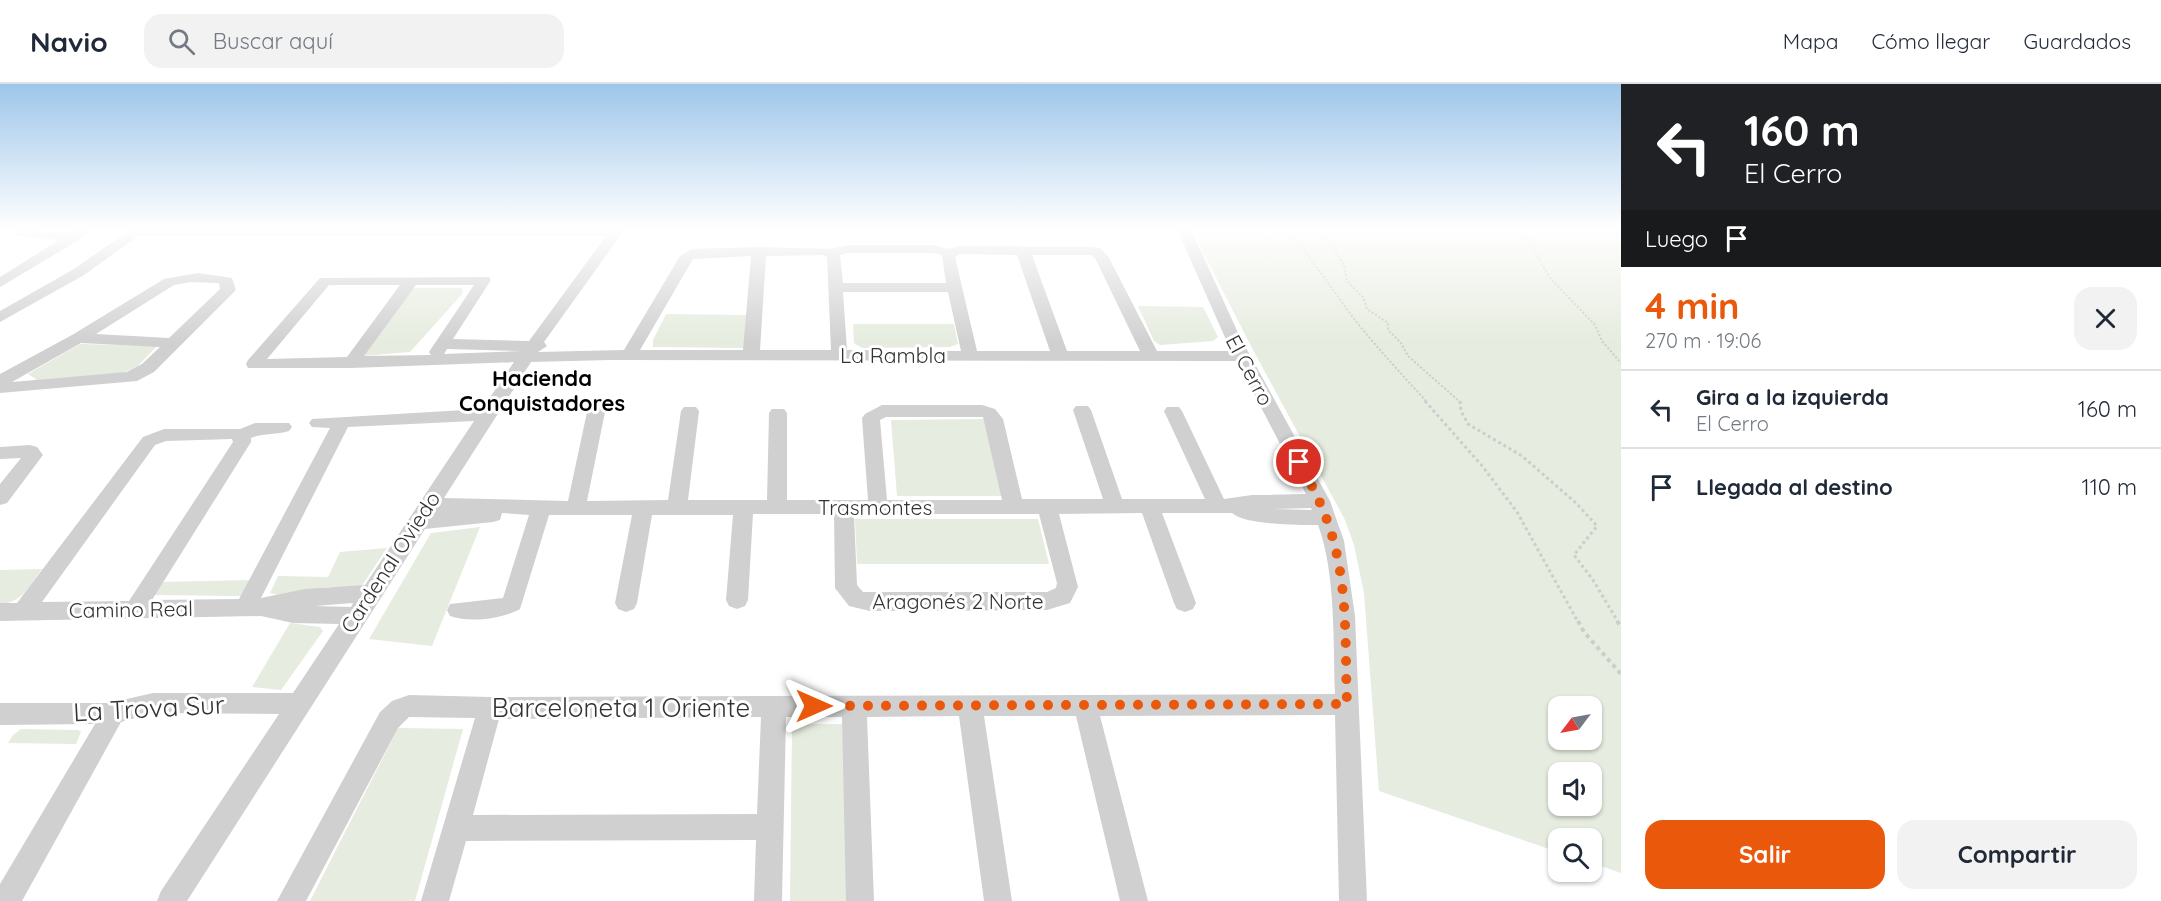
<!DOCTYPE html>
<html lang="es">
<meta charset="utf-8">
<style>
:root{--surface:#fff;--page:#f2f2f3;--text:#1f2937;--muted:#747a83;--line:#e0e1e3;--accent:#ea580c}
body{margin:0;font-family:Quicksand,sans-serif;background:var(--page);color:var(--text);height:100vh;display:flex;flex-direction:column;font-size:22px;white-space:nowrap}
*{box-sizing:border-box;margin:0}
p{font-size:20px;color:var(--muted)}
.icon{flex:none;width:33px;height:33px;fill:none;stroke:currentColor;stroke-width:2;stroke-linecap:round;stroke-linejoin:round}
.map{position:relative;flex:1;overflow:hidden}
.panel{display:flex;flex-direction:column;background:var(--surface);width:540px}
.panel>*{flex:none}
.guide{background:#202124;color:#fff;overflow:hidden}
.needle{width:39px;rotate:238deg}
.fabs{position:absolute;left:1548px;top:612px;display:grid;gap:12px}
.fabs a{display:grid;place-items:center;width:54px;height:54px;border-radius:12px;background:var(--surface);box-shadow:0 2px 4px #0004;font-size:30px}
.pin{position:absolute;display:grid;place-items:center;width:51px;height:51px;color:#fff;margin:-26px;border:3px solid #fff;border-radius:50%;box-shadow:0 2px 6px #0007}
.me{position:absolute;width:66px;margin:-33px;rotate:90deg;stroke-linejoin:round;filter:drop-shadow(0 0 4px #0008)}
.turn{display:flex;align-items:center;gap:21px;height:126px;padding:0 24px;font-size:27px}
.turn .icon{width:78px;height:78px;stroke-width:2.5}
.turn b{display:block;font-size:42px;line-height:51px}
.then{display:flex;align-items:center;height:57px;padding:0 24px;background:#0003;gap:12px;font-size:22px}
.round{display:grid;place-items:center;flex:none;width:63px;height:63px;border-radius:18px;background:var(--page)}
.head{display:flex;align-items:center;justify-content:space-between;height:102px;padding:0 24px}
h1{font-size:36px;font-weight:700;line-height:45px;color:var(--accent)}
.cta{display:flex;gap:12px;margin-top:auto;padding:12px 24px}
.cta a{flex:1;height:69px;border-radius:18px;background:var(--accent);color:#fff;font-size:24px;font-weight:700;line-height:69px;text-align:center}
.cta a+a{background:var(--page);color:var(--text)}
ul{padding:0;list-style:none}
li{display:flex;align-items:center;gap:18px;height:78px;padding:0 24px;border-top:2px solid var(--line)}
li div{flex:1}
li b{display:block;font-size:22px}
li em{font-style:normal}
header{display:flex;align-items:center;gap:36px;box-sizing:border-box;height:84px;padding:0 30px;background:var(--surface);border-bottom:2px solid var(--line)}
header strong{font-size:28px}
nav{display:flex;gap:33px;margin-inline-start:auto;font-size:21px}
.search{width:420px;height:54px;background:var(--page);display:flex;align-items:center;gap:15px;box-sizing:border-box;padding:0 21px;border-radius:18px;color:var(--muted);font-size:22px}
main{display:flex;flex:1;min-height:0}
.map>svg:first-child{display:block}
.green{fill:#e6ecdf;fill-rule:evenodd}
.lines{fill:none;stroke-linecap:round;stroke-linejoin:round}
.path-far2{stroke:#cdcdcd;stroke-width:2;stroke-dasharray:2 2;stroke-linecap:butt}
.path-far1{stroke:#cdcdcd;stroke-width:3;stroke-dasharray:3 3;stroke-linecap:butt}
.path{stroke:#cdcdcd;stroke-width:4;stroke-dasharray:4 4;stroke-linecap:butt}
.minor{fill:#d0d0d0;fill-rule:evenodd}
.route{stroke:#ea580c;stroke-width:10;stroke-dasharray:0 18}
.labels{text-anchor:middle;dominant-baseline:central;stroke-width:6;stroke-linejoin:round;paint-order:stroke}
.street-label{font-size:21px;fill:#333;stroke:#fff}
.neighbourhood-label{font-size:22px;font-weight:bold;fill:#000;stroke:#fff}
.near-street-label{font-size:26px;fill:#333;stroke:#fff}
</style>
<header>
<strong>Navio</strong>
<div class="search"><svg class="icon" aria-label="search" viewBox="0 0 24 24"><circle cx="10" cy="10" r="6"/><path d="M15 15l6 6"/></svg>Buscar aquí</div>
<nav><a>Mapa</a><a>Cómo llegar</a><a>Guardados</a></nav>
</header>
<main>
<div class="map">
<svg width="1621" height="817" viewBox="0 0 1621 817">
<rect width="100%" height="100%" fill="#fff"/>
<!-- green -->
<path class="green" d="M 1194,145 L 1621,145 L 1621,789 L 1592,779 L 1592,754 L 1558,754 L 1558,768 L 1379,707 L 1364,509 L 1354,461 L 1345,436 L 1252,264 L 1202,166 ZM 1592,622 L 1592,656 L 1558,656 L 1558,622 ZM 1592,688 L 1592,722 L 1558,722 L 1558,688 Z
M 415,204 L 462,204 L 463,209 L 410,268 L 362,272 L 409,206 Z
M 1138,222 L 1203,223 L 1218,253 L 1213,257 L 1160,261 L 1154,257 Z
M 666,230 L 748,231 L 744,264 L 653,263 L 653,256 Z
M 853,240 L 954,240 L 958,260 L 950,263 L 862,264 L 854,259 Z
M 80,260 L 157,262 L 137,283 L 123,289 L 37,296 L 28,290 Z
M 985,335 L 1002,412 L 897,412 L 891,336 Z
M 855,435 L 1038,435 L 1049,480 L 857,480 Z
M 480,443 L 432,562 L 369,555 L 431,449 Z
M 387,464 L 361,503 L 328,503 L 278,511 L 270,509 L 278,492 L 328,493 L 340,468 Z
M 42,485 C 30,501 22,519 0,520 L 0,486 Z
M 251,496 L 242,512 L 150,511 L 159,498 Z
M 290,539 L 320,543 L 323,547 L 281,606 L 252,603 Z
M 801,640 L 843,640 L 847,817 L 790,817 L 792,645 Z
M 398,644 L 463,645 L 415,817 L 310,817 Z
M 21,645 L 78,646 L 81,648 L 76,660 L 8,659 L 13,651 Z"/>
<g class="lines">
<!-- path-far2 -->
<path class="path-far2" d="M 1286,145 C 1313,175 1334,209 1359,241 C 1381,268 1404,293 1427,318
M 1310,145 L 1322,151 L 1335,167 L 1344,181 L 1347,197 L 1363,213 L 1367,225 L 1388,239 L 1388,246 L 1401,259 L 1408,272 L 1460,318
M 1521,145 L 1550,194 L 1595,241 L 1602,257 L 1621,279"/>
<!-- path-far1 -->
<path class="path-far1" d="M 1425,317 L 1483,383 L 1517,428 L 1578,538
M 1460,317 L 1461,327 L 1468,340 L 1522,372 L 1576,419 L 1597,442 L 1574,471 L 1593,496 L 1618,538"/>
<!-- path -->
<path class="path" d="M 1578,537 L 1584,548 L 1621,590
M 1617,537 L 1621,543"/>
<!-- minor -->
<path class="minor" d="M 15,145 L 71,149 L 77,145 L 93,145 L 79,156 L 0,203 L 0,193 L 59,156 L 20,152 L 15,151 L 13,148 Z
M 131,145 L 625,145 L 544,258 L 547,262 L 538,268 L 624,266 L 680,172 L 692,165 L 759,163 L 831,165 L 847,161 L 933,161 L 949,165 L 959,162 L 1095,163 L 1100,164 L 1108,172 L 1157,267 L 1231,267 L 1177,145 L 1191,145 L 1239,251 L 1330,417 L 1344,457 L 1355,532 L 1367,817 L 1339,817 L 1335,631 L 1100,632 L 1148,817 L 1120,817 L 1076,632 L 984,632 L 1012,817 L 984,817 L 959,632 L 867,633 L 874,817 L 846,817 L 842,633 L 786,633 L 782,817 L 754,817 L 756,756 L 466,757 L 449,817 L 421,817 L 475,634 L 409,633 L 398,644 L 306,817 L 277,817 L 380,628 L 392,617 L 409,611 L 490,613 L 1335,610 C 1333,558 1336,489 1318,441 C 1298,441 1245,441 1232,429 L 1162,429 L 1196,519 L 1193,525 L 1185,528 L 1177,525 L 1174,519 L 1142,429 L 1059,430 L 1078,503 L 1070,519 L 1047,526 L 870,527 L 849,522 L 835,504 L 834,430 L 753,430 L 748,516 L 745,522 L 737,525 L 729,522 L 726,516 L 733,431 L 652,431 L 637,519 L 634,525 L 626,528 L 618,525 L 615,519 L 632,431 L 549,431 L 520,525 C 502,535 470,539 450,532 L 447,526 L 450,520 L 503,514 L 529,431 L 502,429 L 500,436 L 493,438 L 425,445 L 187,817 L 157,817 L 161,807 L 279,630 L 153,629 L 121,638 L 22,817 L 0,817 L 0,800 L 95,640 L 0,641 L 0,619 L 109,619 L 153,609 L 293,609 L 339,540 L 293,539 L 261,532 L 0,537 L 0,519 L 17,519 L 143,353 L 164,345 L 240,345 L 255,339 L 289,339 L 292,343 L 289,347 C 276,351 263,349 251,354 L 251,358 L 152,516 L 239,515 L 330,344 L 312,343 L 309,339 L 312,335 L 482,325 L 514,278 L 351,284 L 248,284 L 246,280 L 248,276 L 320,194 L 489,193 L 491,196 L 453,255 L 529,257 L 606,152 L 138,152 L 84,191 L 0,238 L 0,227 L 74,185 ZM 847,169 L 933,169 L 942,171 L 946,199 L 843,199 L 840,171 ZM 960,170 L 1017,171 L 1050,267 L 977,267 L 955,173 ZM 823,171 L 827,173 L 831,266 L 760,266 L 766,172 ZM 1032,171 L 1091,171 L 1095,174 L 1140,267 L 1067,267 ZM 751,172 L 743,266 L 640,266 L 693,175 ZM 329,201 L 400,201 L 347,273 L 267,275 ZM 416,201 L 474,201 L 429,268 L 431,271 L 364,272 ZM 843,208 L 948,208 L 961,267 L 847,266 ZM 447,265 L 522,267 L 444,270 ZM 610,276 L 1237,277 L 1306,410 L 1252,411 L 1224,415 L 1182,327 L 1179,323 L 1167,323 L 1164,327 L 1205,415 L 1122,415 L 1091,326 L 1088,322 L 1076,322 L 1073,326 L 1103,415 L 1022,415 L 1003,335 L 995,325 L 982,321 L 882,321 L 865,330 L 862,334 L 868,416 L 787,416 L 787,329 L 784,325 L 772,325 L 769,329 L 767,416 L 688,416 L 699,327 L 696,323 L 684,323 L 681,327 L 668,416 L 587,417 L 605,328 L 602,324 L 590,324 L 587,328 L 568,417 L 444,414 L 531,278 ZM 886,333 L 983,333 L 1002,416 L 887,416 L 880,336 ZM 474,337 L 365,501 L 305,505 L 261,514 L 348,343 ZM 232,355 L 233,358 L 129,517 L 42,518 L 155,361 L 166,357 ZM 1311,424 L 1312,426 L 1273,425 ZM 854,430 L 1039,430 L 1057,499 L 1056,504 L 1047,508 L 863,508 L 857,501 ZM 353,519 L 351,523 L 315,522 ZM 761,633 L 757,730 L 473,731 L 499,635 Z
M 198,189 L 232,194 L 236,206 L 154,288 L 137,297 L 0,309 L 0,290 L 72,251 L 164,195 ZM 191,198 L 219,199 L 220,205 L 169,254 L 96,250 L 174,201 ZM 81,259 L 160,263 L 142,280 L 127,288 L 12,298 Z
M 30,361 L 37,363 L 43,371 L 7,419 L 0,421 L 0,400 L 21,374 L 0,375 L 0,363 Z"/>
</g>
<!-- sky -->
<linearGradient id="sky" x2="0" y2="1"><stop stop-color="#9ec6ea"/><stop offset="0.56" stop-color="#fff"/><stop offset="1" stop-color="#fff" stop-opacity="0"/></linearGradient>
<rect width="1621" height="259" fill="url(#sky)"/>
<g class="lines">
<!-- route -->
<path class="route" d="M 814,622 L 1347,620 C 1345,567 1348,511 1334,459 C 1327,430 1313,403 1299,378"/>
</g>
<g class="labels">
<!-- street labels -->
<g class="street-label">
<text x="893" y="271">La Rambla</text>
<text transform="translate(1250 286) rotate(62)">El Cerro</text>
<text x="875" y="423">Trasmontes</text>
<text transform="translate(390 478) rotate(-57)">Cardenal Oviedo</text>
<text x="958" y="517">Aragonés 2 Norte</text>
<text transform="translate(131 525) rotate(-1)">Camino Real</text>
</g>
<!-- neighbourhood labels -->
<g class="neighbourhood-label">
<text x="542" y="294">Hacienda<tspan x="542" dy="25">Conquistadores</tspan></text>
</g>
<!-- near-street labels -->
<g class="near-street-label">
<text x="621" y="623">Barceloneta 1 Oriente</text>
<text transform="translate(149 624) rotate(-3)">La Trova Sur</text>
</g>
</g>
</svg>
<div class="fabs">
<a><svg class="needle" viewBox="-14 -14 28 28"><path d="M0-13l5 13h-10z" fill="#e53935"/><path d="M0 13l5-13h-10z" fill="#747a83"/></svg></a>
<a><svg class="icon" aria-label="sound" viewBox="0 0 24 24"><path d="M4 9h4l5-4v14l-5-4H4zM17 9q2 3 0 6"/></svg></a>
<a><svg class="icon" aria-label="search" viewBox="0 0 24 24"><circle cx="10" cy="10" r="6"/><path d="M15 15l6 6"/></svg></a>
</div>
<div class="pin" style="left:1299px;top:378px;background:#d93025"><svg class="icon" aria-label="arrive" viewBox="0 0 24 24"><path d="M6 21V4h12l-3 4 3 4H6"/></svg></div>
<svg class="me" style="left:814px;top:622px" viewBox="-20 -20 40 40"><path d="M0-17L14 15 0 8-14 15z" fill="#ea580c" stroke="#fff" stroke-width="4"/></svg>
</div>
<section class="panel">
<div class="guide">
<div class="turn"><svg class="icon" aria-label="left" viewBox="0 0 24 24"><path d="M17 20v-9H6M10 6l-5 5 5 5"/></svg><div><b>160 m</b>El Cerro</div></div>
<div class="then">Luego<svg class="icon" aria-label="arrive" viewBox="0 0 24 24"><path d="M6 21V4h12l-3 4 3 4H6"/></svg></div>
</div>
<div class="head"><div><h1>4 min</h1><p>270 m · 19:06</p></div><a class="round"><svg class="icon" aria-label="close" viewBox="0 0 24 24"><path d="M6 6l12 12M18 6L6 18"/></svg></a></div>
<ul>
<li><svg class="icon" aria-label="left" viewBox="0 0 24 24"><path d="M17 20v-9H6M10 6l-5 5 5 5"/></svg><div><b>Gira a la izquierda</b><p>El Cerro</p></div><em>160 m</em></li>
<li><svg class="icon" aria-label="arrive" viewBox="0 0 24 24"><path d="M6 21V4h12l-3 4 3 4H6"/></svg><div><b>Llegada al destino</b></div><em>110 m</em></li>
</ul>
<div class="cta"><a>Salir</a><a>Compartir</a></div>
</section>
</main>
